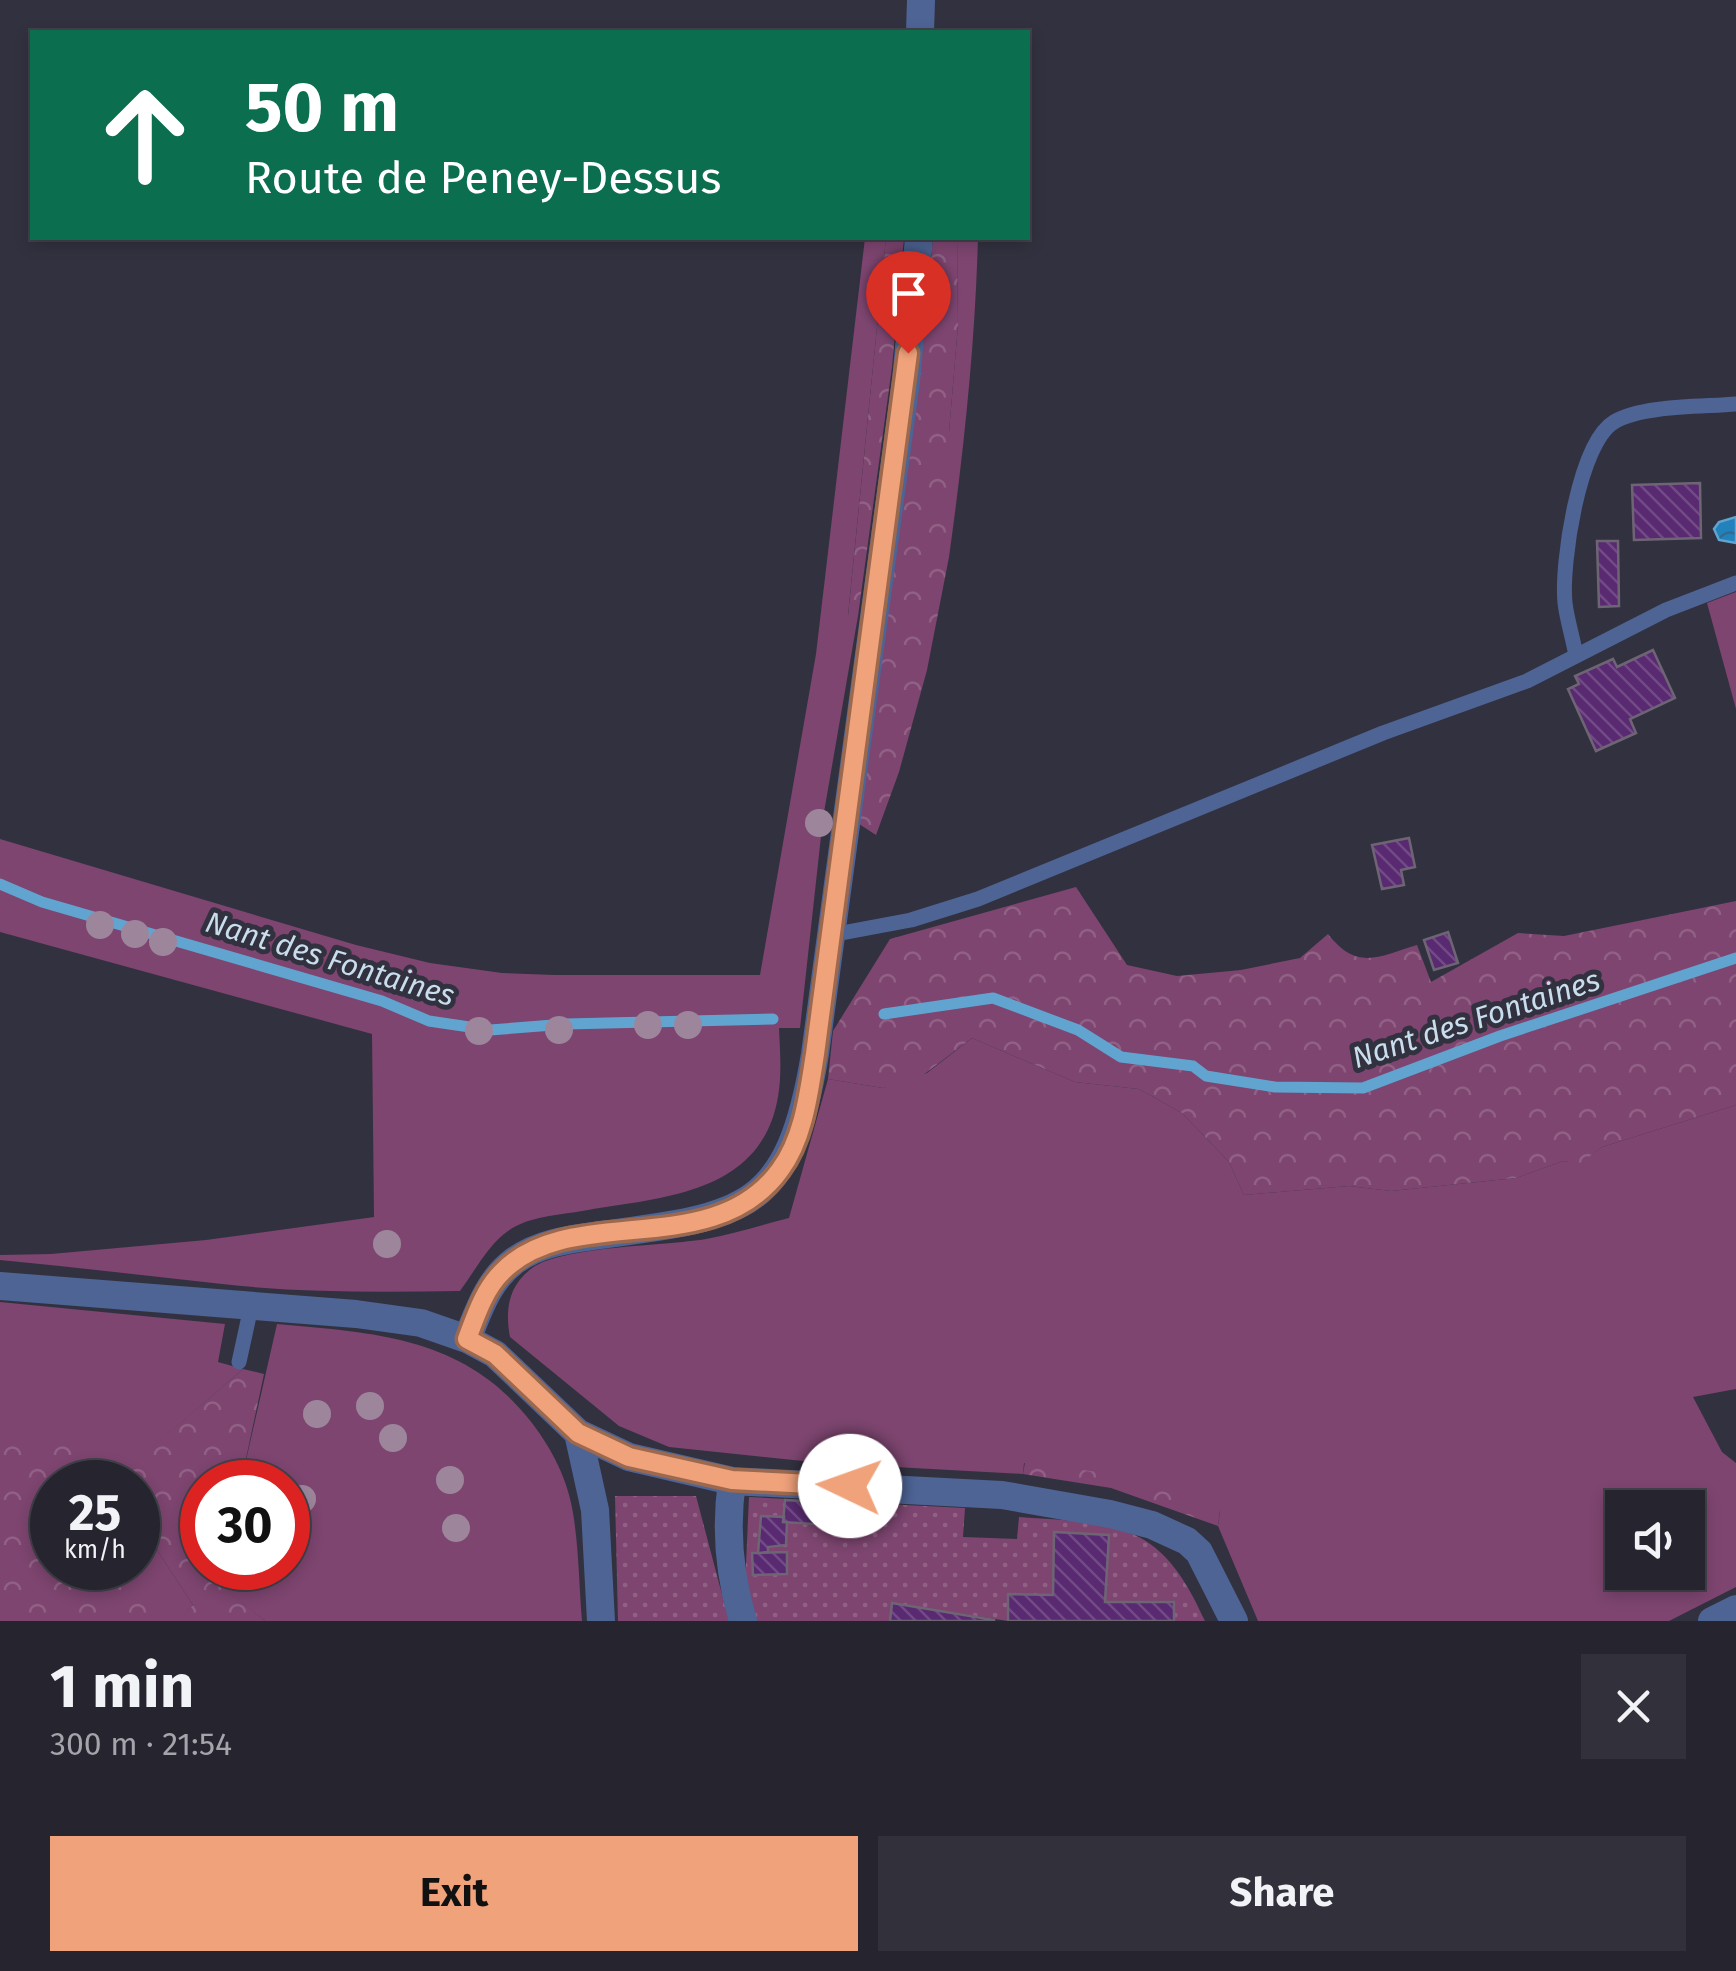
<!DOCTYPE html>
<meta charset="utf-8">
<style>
:root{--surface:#26252f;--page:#32313b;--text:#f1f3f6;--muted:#a4a5aa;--line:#42424b;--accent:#f0a27a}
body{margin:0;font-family:"Fira Sans",sans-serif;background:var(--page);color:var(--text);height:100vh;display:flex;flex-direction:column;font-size:38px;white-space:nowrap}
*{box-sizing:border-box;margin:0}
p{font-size:32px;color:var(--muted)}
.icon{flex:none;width:55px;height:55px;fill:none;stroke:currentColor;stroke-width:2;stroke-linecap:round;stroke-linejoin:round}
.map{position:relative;height:1621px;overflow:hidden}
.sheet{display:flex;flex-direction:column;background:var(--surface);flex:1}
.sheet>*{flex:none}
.top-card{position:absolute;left:30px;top:30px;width:1000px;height:210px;border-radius:0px;box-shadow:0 5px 15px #0003,0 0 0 2px var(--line);background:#0b6e4f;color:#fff;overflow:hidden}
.tools{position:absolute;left:1605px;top:1490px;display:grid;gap:20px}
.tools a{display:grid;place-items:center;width:100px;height:100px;border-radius:0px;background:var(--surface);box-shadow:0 5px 15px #0003,0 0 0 2px var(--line);font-size:50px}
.speed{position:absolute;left:30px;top:1460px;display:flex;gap:20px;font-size:50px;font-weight:700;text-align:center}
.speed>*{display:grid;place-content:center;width:130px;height:130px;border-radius:50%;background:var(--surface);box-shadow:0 5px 15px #0003,0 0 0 2px var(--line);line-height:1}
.speed small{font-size:25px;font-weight:400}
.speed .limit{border:15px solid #d22;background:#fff;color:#111}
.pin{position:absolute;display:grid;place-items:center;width:85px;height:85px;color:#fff;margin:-102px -42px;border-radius:50% 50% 50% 0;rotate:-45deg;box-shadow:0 0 10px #0007}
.pin .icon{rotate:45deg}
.me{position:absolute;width:110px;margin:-55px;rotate:273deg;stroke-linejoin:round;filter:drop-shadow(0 0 8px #0008)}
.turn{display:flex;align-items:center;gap:35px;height:210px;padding:0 50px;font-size:45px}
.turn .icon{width:130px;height:130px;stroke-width:2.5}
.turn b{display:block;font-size:70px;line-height:85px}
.round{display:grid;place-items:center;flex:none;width:105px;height:105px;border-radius:0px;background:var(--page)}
.overview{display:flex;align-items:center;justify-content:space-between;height:170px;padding:0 50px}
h1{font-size:60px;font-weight:700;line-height:75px}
.cta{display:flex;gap:20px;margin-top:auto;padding:20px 50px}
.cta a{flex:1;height:115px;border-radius:0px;background:var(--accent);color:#111;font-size:40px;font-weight:700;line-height:115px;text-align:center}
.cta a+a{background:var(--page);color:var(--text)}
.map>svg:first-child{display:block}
.grass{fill:#7d4570;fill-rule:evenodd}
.forest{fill:url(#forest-crowns)}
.park{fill:url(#park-dots)}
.water{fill:url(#water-waves);stroke:#61a4d0;stroke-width:2.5}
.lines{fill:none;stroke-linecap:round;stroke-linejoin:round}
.stream{stroke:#61a4d0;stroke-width:11}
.building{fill:url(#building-back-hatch);stroke:#6e6574;stroke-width:2.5}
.service{stroke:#4e6495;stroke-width:15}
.minor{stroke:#4e6495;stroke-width:28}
.tree{fill:#9d869c}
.route-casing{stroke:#9c694f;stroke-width:25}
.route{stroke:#f0a27a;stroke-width:18}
.labels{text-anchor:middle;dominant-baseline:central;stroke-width:10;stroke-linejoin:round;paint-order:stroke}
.water-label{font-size:30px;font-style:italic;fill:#c9dded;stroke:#32313f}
</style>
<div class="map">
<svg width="1736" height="1621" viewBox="0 0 1736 1621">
<defs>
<pattern id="forest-crowns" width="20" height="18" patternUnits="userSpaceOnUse" patternTransform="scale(2.5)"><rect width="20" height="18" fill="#7d4570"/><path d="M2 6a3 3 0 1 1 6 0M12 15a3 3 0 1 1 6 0" fill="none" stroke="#906085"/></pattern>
<pattern id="park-dots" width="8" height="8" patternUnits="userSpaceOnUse" patternTransform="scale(2.5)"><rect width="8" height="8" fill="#7d4570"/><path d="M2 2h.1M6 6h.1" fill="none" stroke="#906085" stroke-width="1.8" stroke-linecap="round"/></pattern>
<pattern id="water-waves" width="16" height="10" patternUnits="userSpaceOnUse" patternTransform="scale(2.5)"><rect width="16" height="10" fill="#2282bc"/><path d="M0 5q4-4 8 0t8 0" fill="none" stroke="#326b8f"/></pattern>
<pattern id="building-back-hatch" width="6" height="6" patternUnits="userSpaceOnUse" patternTransform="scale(2.5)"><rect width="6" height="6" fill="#592a71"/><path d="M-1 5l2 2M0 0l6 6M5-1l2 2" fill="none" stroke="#714a86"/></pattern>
</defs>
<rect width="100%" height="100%" fill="#32313f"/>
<!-- grass -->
<path class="grass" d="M 865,238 L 886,238 L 848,615 L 858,616 L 823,818 L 800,1028 L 779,1028 C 780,1051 782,1074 778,1097 C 761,1195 662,1197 582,1211 C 559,1215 529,1216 508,1231 C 489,1244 474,1272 460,1291 C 381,1292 300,1293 222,1284 C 148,1276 74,1267 0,1260 L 0,1255 L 51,1254 L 206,1240 L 374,1217 L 372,1034 L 0,932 L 0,839 L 356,945 L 430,963 L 502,973 L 555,975 L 760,975 L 816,654 Z
M 957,238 L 978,238 C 975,345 964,450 949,557 L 949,432 L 958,325 Z
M 1736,592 L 1736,709 L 1707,603 Z
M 972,1038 L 1075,1082 L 1139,1089 L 1182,1113 L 1229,1162 L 1244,1195 L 1349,1186 L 1391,1191 L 1516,1178 L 1563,1161 L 1580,1163 L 1602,1147 L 1736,1105 L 1736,1389 L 1693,1397 L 1722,1452 L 1736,1463 L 1736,1587 L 1669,1621 L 1258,1621 L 1218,1526 L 1220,1511 L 1024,1463 L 1023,1474 L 822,1463 L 669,1447 L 619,1426 L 510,1337 C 505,1310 508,1286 532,1268 C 563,1246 664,1246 706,1239 C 734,1234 761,1225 789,1218 L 828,1079 L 883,1088 L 927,1073 ZM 1622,1508 L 1688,1508 L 1688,1572 L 1622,1572 Z
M 0,1302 L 225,1324 L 218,1362 L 243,1369 L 121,1475 L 123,1482 L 107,1482 L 107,1465 L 52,1482 L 52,1568 L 138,1568 L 138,1521 L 193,1605 L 183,1617 L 0,1621 Z
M 277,1324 C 377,1333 466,1337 532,1423 C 552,1449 568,1480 573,1513 C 579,1549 579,1586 582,1621 L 265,1621 L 219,1584 L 223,1568 L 288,1568 L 288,1482 L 241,1482 Z"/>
<!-- forest -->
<path class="forest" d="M 886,238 L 904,238 L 892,367 L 858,616 L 848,616 Z
M 933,238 L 957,238 L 958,325 L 949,432 L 949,557 L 927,670 L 899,772 L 876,835 L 859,824 L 919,386 Z
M 1076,887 L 1127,965 L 1177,976 L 1241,970 L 1300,958 L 1328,934 C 1357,971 1378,957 1417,945 L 1431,982 L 1518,933 L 1564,936 L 1736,901 L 1736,1105 L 1602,1147 L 1580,1164 L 1563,1161 L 1516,1178 L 1391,1191 L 1349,1186 L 1244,1195 L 1229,1162 L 1182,1113 L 1139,1089 L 1075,1082 L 972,1038 L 914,1082 L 883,1088 L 828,1079 L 833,1031 L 890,939 Z
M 243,1369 L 264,1374 L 241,1482 L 202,1482 L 202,1568 L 223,1568 L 220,1584 L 265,1621 L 0,1621 L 0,1442 L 65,1434 L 107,1465 L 107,1482 L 52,1482 L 52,1568 L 131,1568 C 137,1578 151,1598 161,1605 C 167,1610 176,1612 183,1616 L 193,1605 L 138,1521 L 138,1482 L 123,1482 L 120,1475 Z
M 1025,1462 L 1112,1474 L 1220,1510 L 1218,1526 L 1111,1488 L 1023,1474 Z"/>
<!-- park -->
<path class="park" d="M 615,1496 L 696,1496 L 729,1621 L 618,1621 Z
M 749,1497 L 965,1508 L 963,1537 L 1017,1539 L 1019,1517 C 1120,1524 1160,1521 1205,1621 L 1174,1621 L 1174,1603 L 1105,1602 L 1109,1535 L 1054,1533 L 1053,1595 L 1009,1595 L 1008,1621 L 892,1603 L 890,1621 L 754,1621 L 745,1587 Z"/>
<!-- water -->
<path class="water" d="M 1736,517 L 1736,543 L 1719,540 L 1714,529 L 1719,522 Z"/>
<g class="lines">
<!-- stream -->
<path class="stream" d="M 0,884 L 42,902 L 382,1001 L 429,1021 L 490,1030 L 566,1024 L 773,1019
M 884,1014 L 993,998 L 1078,1030 L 1121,1057 L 1193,1066 L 1206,1076 L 1275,1087 L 1363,1088 L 1500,1036 L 1736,958"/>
</g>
<!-- building -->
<path class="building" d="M 1700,483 L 1701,538 L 1634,540 L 1632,485 Z
M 1597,541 L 1618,541 L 1619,606 L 1599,607 Z
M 1653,650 L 1675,698 L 1630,719 L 1636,733 L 1596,751 L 1568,689 L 1579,684 L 1575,676 L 1613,659 L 1617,667 Z
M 1409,838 L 1415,867 L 1401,870 L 1404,885 L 1382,889 L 1372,845 Z
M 1448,932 L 1458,963 L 1434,970 L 1424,940 Z
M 785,1500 L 816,1502 L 814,1524 L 783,1522 Z
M 761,1516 L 784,1517 L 783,1522 L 787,1522 L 786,1545 L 768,1547 L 768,1552 L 758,1553 Z
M 1054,1532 L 1109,1535 L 1105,1602 L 1174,1602 L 1174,1621 L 1008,1621 L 1008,1594 L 1053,1595 Z
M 787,1552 L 787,1574 L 753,1575 L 752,1553 Z
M 892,1603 L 994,1620 L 994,1621 L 890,1621 Z"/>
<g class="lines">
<!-- service -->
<path class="service" d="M 1576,656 C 1573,638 1567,620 1565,603 C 1561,563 1579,443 1614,422 C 1642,405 1704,407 1736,404
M 831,935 L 911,920 L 978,899 L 1383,733 L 1527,681 L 1666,610 L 1736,583
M 239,1362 L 251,1307"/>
<!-- minor -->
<path class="minor" d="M 920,32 L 921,0
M 0,1286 L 356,1314 L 421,1323 L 467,1339
M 578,1433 L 629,1457 L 732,1481 L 1002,1495 L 1110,1514 L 1152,1525 L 1187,1541 L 1199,1552 L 1234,1621
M 732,1481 C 725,1529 729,1574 743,1621
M 601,1621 L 595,1510 L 578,1433 L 495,1354 L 467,1339 C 479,1310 488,1281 513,1262 C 537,1243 570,1239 600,1235 C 746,1216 789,1211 815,1054 L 906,381 L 919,238
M 1712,1621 L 1736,1609"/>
</g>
<!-- trees -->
<g class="tree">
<circle cx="819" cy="823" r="14"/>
<circle cx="100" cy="925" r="14"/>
<circle cx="135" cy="934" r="14"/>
<circle cx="163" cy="942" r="14"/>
<circle cx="648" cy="1025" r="14"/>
<circle cx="688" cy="1025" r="14"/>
<circle cx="559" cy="1030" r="14"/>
<circle cx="479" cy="1031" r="14"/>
<circle cx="387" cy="1244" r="14"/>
<circle cx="370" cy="1406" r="14"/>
<circle cx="317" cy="1414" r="14"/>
<circle cx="393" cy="1438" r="14"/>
<circle cx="450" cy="1480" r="14"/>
<circle cx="302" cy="1499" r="14"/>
<circle cx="456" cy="1528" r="14"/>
</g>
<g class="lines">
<defs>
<path id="route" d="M 850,1486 L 732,1480 L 629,1457 L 578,1433 L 495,1354 L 467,1339 C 476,1315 484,1290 502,1272 C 571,1201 713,1263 780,1170 C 804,1138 809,1091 815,1054 L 908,353"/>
</defs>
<!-- route casing -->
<use href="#route" class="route-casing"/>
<!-- route -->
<use href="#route" class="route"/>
</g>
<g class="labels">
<!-- water labels -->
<g class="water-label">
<text transform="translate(330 959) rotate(17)">Nant des Fontaines</text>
<text transform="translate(1476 1019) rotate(-18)">Nant des Fontaines</text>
</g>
</g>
</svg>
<div class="tools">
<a><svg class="icon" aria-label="sound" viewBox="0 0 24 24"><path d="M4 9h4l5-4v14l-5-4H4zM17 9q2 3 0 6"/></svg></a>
</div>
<div class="speed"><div>25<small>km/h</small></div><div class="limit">30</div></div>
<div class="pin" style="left:908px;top:353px;background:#d93025"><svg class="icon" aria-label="arrive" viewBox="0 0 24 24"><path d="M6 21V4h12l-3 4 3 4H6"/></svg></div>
<svg class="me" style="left:850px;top:1486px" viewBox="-20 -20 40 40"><circle r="19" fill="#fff"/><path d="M0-13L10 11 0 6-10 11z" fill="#f0a27a"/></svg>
<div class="top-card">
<div class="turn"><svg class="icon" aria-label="ahead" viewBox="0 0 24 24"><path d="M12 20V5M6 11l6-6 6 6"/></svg><div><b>50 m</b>Route de Peney-Dessus</div></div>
</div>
</div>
<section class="sheet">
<div class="overview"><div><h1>1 min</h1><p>300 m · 21:54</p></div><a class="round"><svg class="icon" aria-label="close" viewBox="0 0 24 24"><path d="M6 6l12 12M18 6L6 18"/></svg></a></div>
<div class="cta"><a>Exit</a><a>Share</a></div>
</section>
